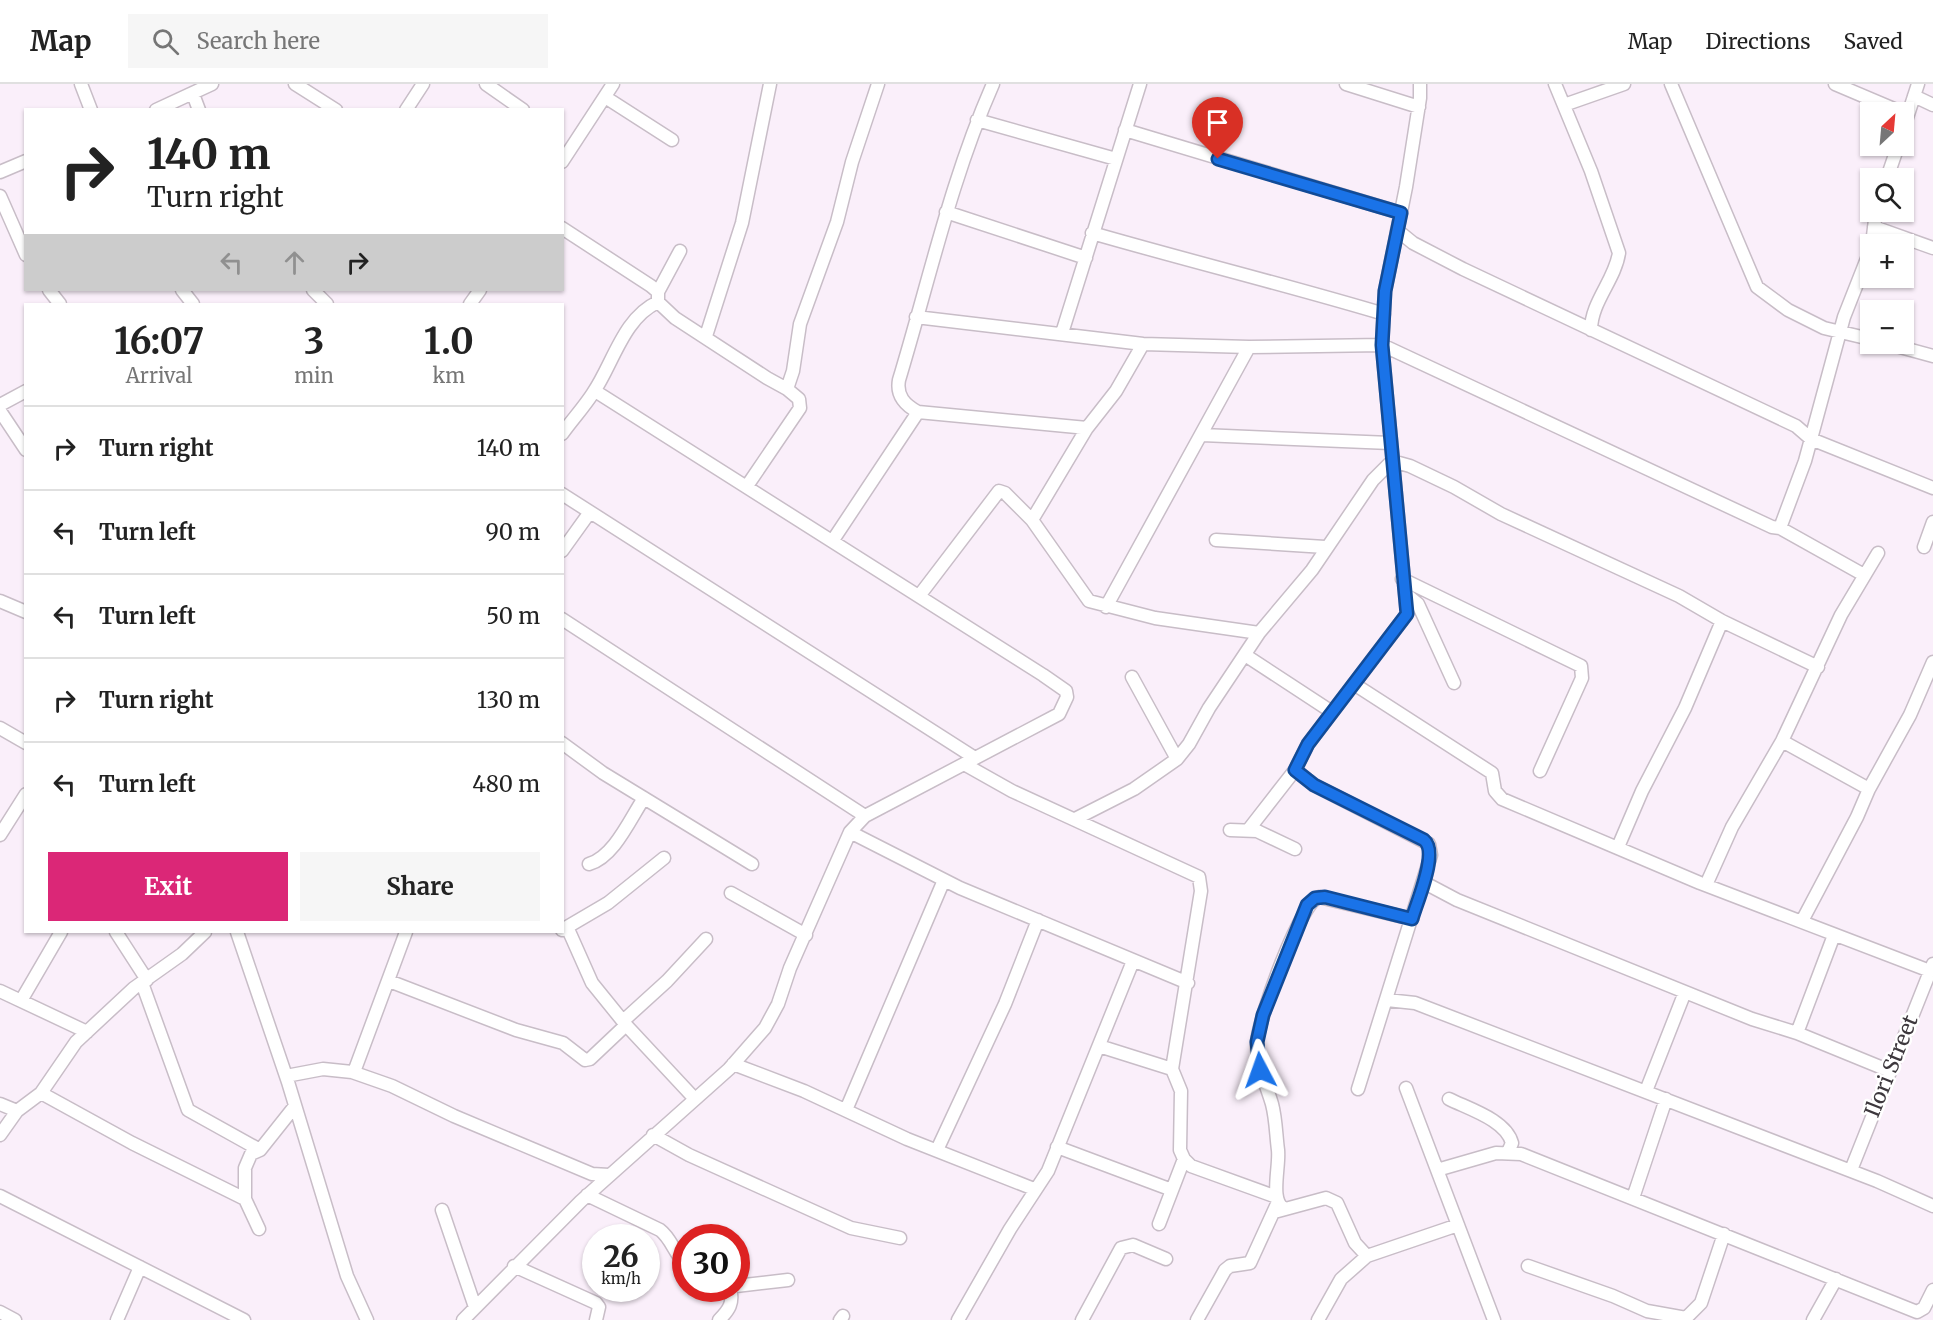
<!DOCTYPE html>
<meta charset="utf-8">
<style>
:root{--surface:#fff;--page:#f6f6f6;--text:#222;--muted:#767676;--line:#e0e0e0;--accent:#db2777}
body{margin:0;font-family:Merriweather,serif;background:var(--page);color:var(--text);height:100vh;display:flex;flex-direction:column;font-size:22px;white-space:nowrap}
*{box-sizing:border-box;margin:0}
p{font-size:20px;color:var(--muted)}
.icon{flex:none;width:33px;height:33px;fill:none;stroke:currentColor;stroke-width:2;stroke-linecap:round;stroke-linejoin:round}
.map{position:relative;flex:1;overflow:hidden}
.panel{position:absolute;left:24px;top:219px;width:540px;height:630px;display:flex;flex-direction:column;background:var(--surface);border-radius:0px;box-shadow:0 2px 4px #0004}
.panel>*{flex:none}
.top-card{position:absolute;left:24px;top:24px;width:540px;height:183px;border-radius:0px;box-shadow:0 2px 4px #0004;background:#fff;color:var(--text);overflow:hidden}
.needle{width:39px;rotate:26deg}
.fabs{position:absolute;left:1860px;top:18px;display:grid;gap:12px}
.fabs a{display:grid;place-items:center;width:54px;height:54px;border-radius:0px;background:var(--surface);box-shadow:0 2px 4px #0004;font-size:30px}
.speed{position:absolute;left:582px;top:1140px;display:flex;gap:12px;font-size:30px;font-weight:700;text-align:center}
.speed>*{display:grid;place-content:center;width:78px;height:78px;border-radius:50%;background:var(--surface);box-shadow:0 2px 4px #0004;line-height:1}
.speed small{font-size:15px;font-weight:400}
.speed .limit{border:9px solid #d22;background:#fff;color:#111}
.pin{position:absolute;display:grid;place-items:center;width:51px;height:51px;color:#fff;margin:-62px -26px;border-radius:50% 50% 50% 0;rotate:-45deg;box-shadow:0 0 6px #0007}
.pin .icon{rotate:45deg}
.me{position:absolute;width:66px;margin:-33px;rotate:356deg;stroke-linejoin:round;filter:drop-shadow(0 0 4px #0008)}
.turn{display:flex;align-items:center;gap:21px;height:126px;padding:0 24px;font-size:27px}
.turn .icon{width:78px;height:78px;stroke-width:2.5}
.turn b{display:block;font-size:42px;line-height:51px}
.lanes{display:flex;align-items:center;height:57px;padding:0 24px;background:#0003;justify-content:center;gap:30px;direction:ltr}
.lanes .off{opacity:.35}
.eta{display:flex;justify-content:space-evenly;align-items:center;height:102px;text-align:center}
.eta b{font-size:36px;font-weight:700;line-height:42px}
.button{display:flex;gap:12px;margin-top:auto;padding:12px 24px}
.button a{flex:1;height:69px;border-radius:0px;background:var(--accent);color:#fff;font-size:24px;font-weight:700;line-height:69px;text-align:center}
.button a+a{background:var(--page);color:var(--text)}
ul{padding:0;list-style:none}
li{display:flex;align-items:center;gap:18px;height:84px;padding:0 24px;border-top:2px solid var(--line)}
li div{flex:1}
li b{display:block;font-size:22px}
li em{font-style:normal}
header{display:flex;align-items:center;gap:36px;box-sizing:border-box;height:84px;padding:0 30px;background:var(--surface);border-bottom:2px solid var(--line)}
header strong{font-size:28px}
nav{display:flex;gap:33px;margin-inline-start:auto;font-size:21px}
.search{width:420px;height:54px;background:var(--page);display:flex;align-items:center;gap:15px;box-sizing:border-box;padding:0 21px;border-radius:0px;color:var(--muted);font-size:22px}
.map>svg:first-child{display:block}
.lines{fill:none;stroke-linecap:round;stroke-linejoin:round}
.minor-casing{stroke:#c8bdc7;stroke-width:15}
.minor{stroke:#fff;stroke-width:12}
.route-casing{stroke:#114b97;stroke-width:15}
.route{stroke:#1a73e8;stroke-width:10}
.labels{text-anchor:middle;dominant-baseline:central;stroke-width:5;stroke-linejoin:round;paint-order:stroke}
.street-label{font-size:21px;fill:#3d383d;stroke:#fff}
</style>
<header>
<strong>Map</strong>
<div class="search"><svg class="icon" aria-label="search" viewBox="0 0 24 24"><circle cx="10" cy="10" r="6"/><path d="M15 15l6 6"/></svg>Search here</div>
<nav><a>Map</a><a>Directions</a><a>Saved</a></nav>
</header>
<div class="map">
<svg width="1933" height="1236" viewBox="0 0 1933 1236">
<rect width="100%" height="100%" fill="#faeffa"/>
<g class="lines">
<defs>
<path id="minor" d="M 81,0 L 91,26
M 295,0 L 336,26
M 486,0 L 523,26
M 993,0 C 951,95 929,197 899,296 C 896,312 905,321 918,328 L 1087,344
M 1346,0 L 1419,23
M 1555,0 L 1591,87 L 1619,169 C 1615,196 1591,218 1591,246
M 1671,0 L 1757,203 L 1788,226 L 1824,244 L 1870,255
M 1835,0 L 1901,28
M 193,10 L 199,26
M 1914,12 L 1933,21
M 605,13 L 672,56
M 1564,21 L 1624,0
M 156,26 L 212,0
M 406,26 L 423,0
M 977,36 L 1116,75
M 1904,43 L 1918,0
M 1125,46 L 1401,129
M 562,78 L 613,0
M 0,88 L 26,77
M 1887,94 L 1898,62
M 0,112 L 26,171
M 946,128 L 1086,174
M 1874,143 L 1933,164
M 562,144 L 651,202 L 658,208 L 658,218
M 1397,146 L 1413,159 L 1463,185 L 1796,342 L 1811,355 L 1933,404
M 1092,149 C 1189,177 1287,201 1384,230
M 1872,160 L 1876,128
M 49,206 L 60,220
M 182,206 L 193,220
M 313,206 L 327,220
M 658,208 L 680,167
M 658,218 L 675,234 L 767,294 L 787,305
M 470,220 L 480,206
M 916,233 L 1143,260 L 1249,263 L 1382,261 L 1772,443 L 1780,444 L 1864,491
M 1062,249 L 1140,0
M 706,252 L 742,139 L 770,0
M 1889,260 L 1933,272
M 0,321 L 26,307
M 0,327 L 26,366
M 562,350 C 572,336 584,323 593,309 C 613,280 623,234 658,218
M 1202,351 L 1390,359
M 747,402 L 800,324 L 799,315 L 787,305 L 793,287 L 800,240 L 837,138 L 852,78 L 878,0
M 562,410 L 975,674
M 1032,436 L 1087,344 L 1116,307 L 1143,260
M 1780,444 L 1805,377 L 1844,233 L 1870,167
M 833,456 L 918,328
M 1216,456 L 1325,463
M 1924,463 L 1933,438
M 562,467 L 590,428
M 1402,495 L 1581,582 L 1582,594 L 1540,687
M 1407,511 L 1418,520 L 1454,599
M 919,512 L 999,407 L 1005,409 L 1032,436 L 1089,517 L 1155,534 L 1259,549
M 0,517 L 26,528
M 1106,523 L 1249,263
M 562,535 L 865,732
M 1245,571 L 1332,628
M 1132,593 L 1177,675
M 1354,600 L 1492,689 L 1495,707 L 1502,715 L 1700,799 L 1930,887
M 0,644 L 26,659
M 1782,657 L 1869,705
M 562,659 L 603,689 L 752,780
M 964,680 L 1012,707 L 1199,793 L 1201,807 L 1172,985 L 1181,1007 L 1180,1066 L 1184,1075 L 1191,1082 L 1274,1112
M 1295,686 L 1314,701 L 1429,760 L 1431,771 L 1358,1005
M 1075,735 L 1134,705 L 1177,675 L 1189,660 L 1209,624 L 1259,549 L 1312,486 L 1373,396 L 1392,377 L 1410,382 L 1454,403 L 1501,430 L 1679,512 L 1722,537 L 1818,583
M 1249,745 L 1295,686 L 1308,660 L 1407,530 L 1382,261 L 1385,207 L 1406,103 L 1420,14 L 1420,0
M 1230,746 L 1257,747 L 1295,765
M 850,748 L 960,804 L 1188,899
M 0,751 L 26,710
M 1618,763 L 1642,707 L 1685,624 L 1722,537
M 589,780 C 614,773 630,735 644,714
M 1423,798 L 1457,816 L 1752,935 L 1797,949 L 1890,987
M 1706,801 L 1732,743 L 1782,657 L 1841,531 L 1878,469
M 731,809 L 806,851
M 1802,837 L 1857,733 L 1869,705 L 1910,631 L 1933,578
M 568,845 L 592,899 L 626,941 L 694,1014
M 562,846 L 608,819 L 664,774
M 116,848 L 147,896
M 237,848 L 288,998 L 347,1192 L 367,1236
M 389,897 L 516,946 L 563,959 L 585,976 L 590,975 L 626,941
M 142,899 L 188,1026 L 260,1066
M 0,907 L 87,948
M 22,915 L 61,848
M 1387,916 L 1415,919 L 1877,1097 L 1933,1122
M 623,937 L 667,897 L 706,855
M 1797,949 L 1834,851
M 1099,962 L 1172,985
M 733,980 L 804,1007 L 907,1055 L 1034,1105
M 354,988 L 406,848
M 286,992 L 323,985 L 352,988 L 392,1002 L 454,1032 L 592,1090 L 609,1091
M 1406,1004 L 1494,1236
M 1646,1007 L 1685,908
M 41,1009 L 132,1059 L 245,1115
M 1449,1015 C 1469,1025 1506,1036 1512,1059 L 1508,1068
M 0,1020 L 17,1027
M 846,1026 L 944,796
M 0,1051 L 17,1027 L 41,1009 L 76,958 L 134,904 L 182,870 L 205,848
M 653,1051 L 689,1071 L 851,1144 L 900,1154
M 1057,1063 L 1172,1106
M 937,1066 L 1005,920 L 1038,836
M 1437,1086 L 1496,1069 L 1521,1070 L 1917,1228 L 1924,1224 L 1933,1206
M 1851,1086 L 1933,880
M 587,1111 L 660,1146 C 672,1155 674,1170 686,1180
M 0,1112 L 244,1236
M 1633,1114 L 1666,1015
M 1285,1125 C 1269,1118 1280,1083 1278,1066 C 1276,1051 1276,1035 1272,1020 C 1266,999 1256,981 1257,958 C 1259,934 1299,820 1319,813 L 1412,835
M 442,1126 L 475,1223
M 1278,1127 L 1326,1114 L 1337,1119 L 1355,1159 L 1367,1172 L 1458,1141
M 1159,1140 L 1184,1075
M 259,1145 L 245,1115 L 245,1084 L 251,1070 L 260,1066 L 295,1022
M 514,1182 L 596,1219 L 599,1223 L 596,1236
M 1528,1182 L 1613,1212 L 1647,1227 L 1686,1234 L 1701,1219 L 1724,1150
M 736,1202 L 788,1196
M 0,1228 L 15,1236
M 117,1236 L 140,1183
M 463,1236 L 581,1117 L 729,985 L 765,944 L 778,920 L 790,884 L 850,748 L 865,732 L 1059,630 L 1067,613 L 1066,607 L 1043,591 L 595,307
M 719,1236 C 729,1226 734,1219 730,1204
M 840,1236 L 843,1232
M 958,1236 L 1010,1145 L 1048,1087 L 1133,877
M 1082,1236 L 1121,1164 L 1133,1161 L 1166,1175
M 1197,1236 L 1225,1186 L 1230,1182 L 1250,1179 L 1277,1120
M 1318,1236 L 1341,1195 L 1367,1172
M 1813,1236 L 1836,1195"/>
</defs>
<!-- minor casing -->
<use href="#minor" class="minor-casing"/>
<!-- minor -->
<use href="#minor" class="minor"/>
</g>
<g class="lines">
<defs>
<path id="route" d="M 1218,75 L 1401,129 L 1385,207 L 1382,261 L 1407,530 L 1308,660 L 1295,686 L 1314,701 L 1424,756 C 1439,768 1417,817 1412,835 L 1325,813 L 1315,814 L 1307,821 L 1263,931 L 1257,958 L 1260,986"/>
</defs>
<!-- route casing -->
<use href="#route" class="route-casing"/>
<!-- route -->
<use href="#route" class="route"/>
</g>
<g class="labels">
<!-- street labels -->
<g class="street-label">
<text transform="translate(1891 982) rotate(-68)">Ilori Street</text>
</g>
</g>
</svg>
<div class="fabs">
<a><svg class="needle" viewBox="-14 -14 28 28"><path d="M0-13l5 13h-10z" fill="#e53935"/><path d="M0 13l5-13h-10z" fill="#767676"/></svg></a>
<a><svg class="icon" aria-label="search" viewBox="0 0 24 24"><circle cx="10" cy="10" r="6"/><path d="M15 15l6 6"/></svg></a>
<a>+</a>
<a>−</a>
</div>
<div class="speed"><div>26<small>km/h</small></div><div class="limit">30</div></div>
<div class="pin" style="left:1218px;top:75px;background:#d93025"><svg class="icon" aria-label="arrive" viewBox="0 0 24 24"><path d="M6 21V4h12l-3 4 3 4H6"/></svg></div>
<svg class="me" style="left:1260px;top:986px" viewBox="-20 -20 40 40"><path d="M0-17L14 15 0 8-14 15z" fill="#1a73e8" stroke="#fff" stroke-width="4"/></svg>
<div class="top-card">
<div class="turn"><svg class="icon" aria-label="right" viewBox="0 0 24 24"><path d="M7 20v-9h11M14 6l5 5-5 5"/></svg><div><b>140 m</b>Turn right</div></div>
<div class="lanes"><svg class="icon off" aria-label="left" viewBox="0 0 24 24"><path d="M17 20v-9H6M10 6l-5 5 5 5"/></svg><svg class="icon off" aria-label="ahead" viewBox="0 0 24 24"><path d="M12 20V5M6 11l6-6 6 6"/></svg><svg class="icon" aria-label="right" viewBox="0 0 24 24"><path d="M7 20v-9h11M14 6l5 5-5 5"/></svg></div>
</div>
<section class="panel">
<div class="eta">
<div><b>16:07</b><p>Arrival</p></div>
<div><b>3</b><p>min</p></div>
<div><b>1.0</b><p>km</p></div>
</div>
<ul>
<li><svg class="icon" aria-label="right" viewBox="0 0 24 24"><path d="M7 20v-9h11M14 6l5 5-5 5"/></svg><div><b>Turn right</b></div><em>140 m</em></li>
<li><svg class="icon" aria-label="left" viewBox="0 0 24 24"><path d="M17 20v-9H6M10 6l-5 5 5 5"/></svg><div><b>Turn left</b></div><em>90 m</em></li>
<li><svg class="icon" aria-label="left" viewBox="0 0 24 24"><path d="M17 20v-9H6M10 6l-5 5 5 5"/></svg><div><b>Turn left</b></div><em>50 m</em></li>
<li><svg class="icon" aria-label="right" viewBox="0 0 24 24"><path d="M7 20v-9h11M14 6l5 5-5 5"/></svg><div><b>Turn right</b></div><em>130 m</em></li>
<li><svg class="icon" aria-label="left" viewBox="0 0 24 24"><path d="M17 20v-9H6M10 6l-5 5 5 5"/></svg><div><b>Turn left</b></div><em>480 m</em></li>
</ul>
<div class="button"><a>Exit</a><a>Share</a></div>
</section>
</div>
